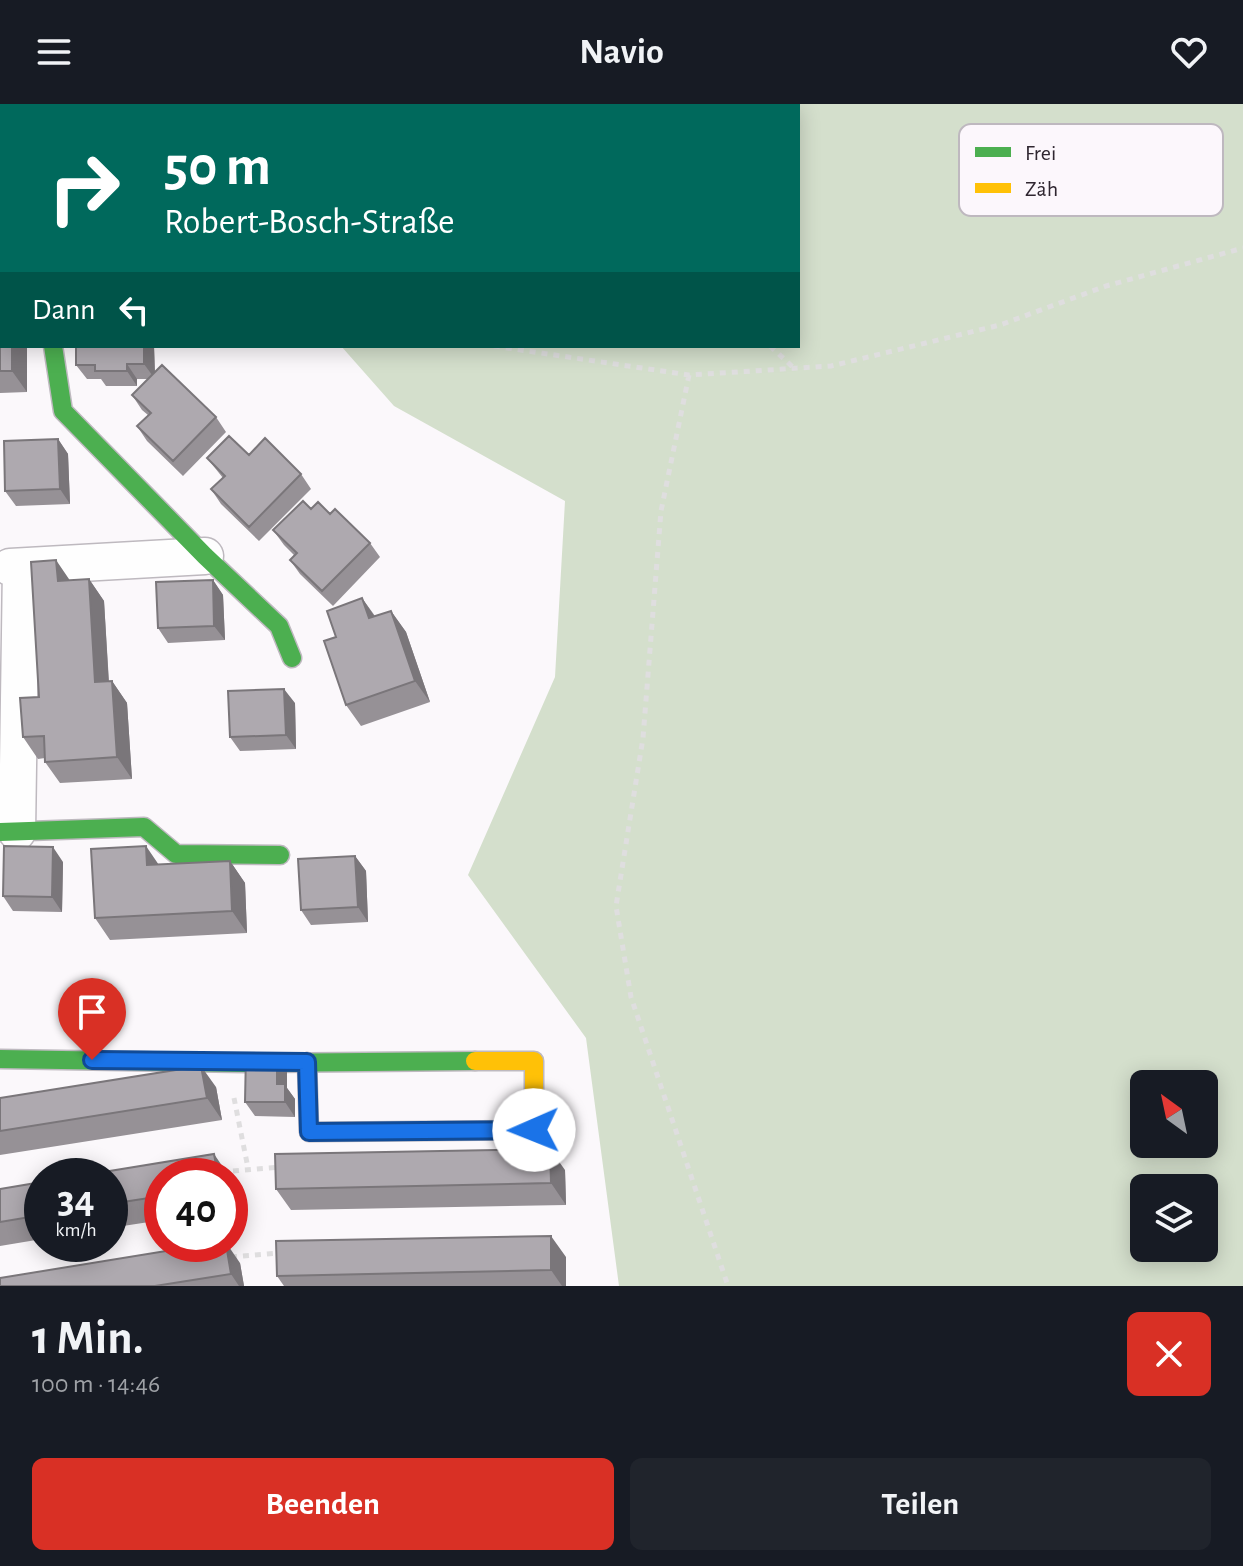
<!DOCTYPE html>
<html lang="de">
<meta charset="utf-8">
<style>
:root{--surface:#171b24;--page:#20242c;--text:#f1f3f6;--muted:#9ea1a6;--accent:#d93025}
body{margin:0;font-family:"Alegreya Sans",sans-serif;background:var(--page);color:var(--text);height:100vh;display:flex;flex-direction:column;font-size:30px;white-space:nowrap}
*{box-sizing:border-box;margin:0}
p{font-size:26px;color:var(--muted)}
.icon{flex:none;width:44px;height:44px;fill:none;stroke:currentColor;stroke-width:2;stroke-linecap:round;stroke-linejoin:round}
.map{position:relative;height:1182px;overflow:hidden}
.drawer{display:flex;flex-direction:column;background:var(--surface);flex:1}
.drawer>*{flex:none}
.guide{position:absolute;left:0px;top:0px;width:800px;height:244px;box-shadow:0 4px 20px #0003;background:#00695c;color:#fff;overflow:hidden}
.needle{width:52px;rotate:327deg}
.buttons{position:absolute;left:1130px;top:966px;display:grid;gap:16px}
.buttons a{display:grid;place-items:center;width:88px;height:88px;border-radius:12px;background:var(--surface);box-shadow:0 4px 20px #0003;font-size:40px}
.speed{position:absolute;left:24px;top:1054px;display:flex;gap:16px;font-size:40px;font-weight:700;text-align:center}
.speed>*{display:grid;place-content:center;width:104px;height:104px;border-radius:50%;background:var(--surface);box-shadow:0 4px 20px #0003;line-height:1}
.speed small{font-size:20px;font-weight:400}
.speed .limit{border:12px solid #d22;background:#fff;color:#111}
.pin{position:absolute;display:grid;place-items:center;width:68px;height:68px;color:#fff;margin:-82px -34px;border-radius:50% 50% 50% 0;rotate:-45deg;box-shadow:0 0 8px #0007}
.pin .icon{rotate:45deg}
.me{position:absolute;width:88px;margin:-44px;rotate:269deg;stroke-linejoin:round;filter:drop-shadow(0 0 6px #0008)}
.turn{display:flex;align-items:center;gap:28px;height:168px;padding:0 32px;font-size:36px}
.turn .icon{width:104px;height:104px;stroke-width:2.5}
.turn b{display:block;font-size:56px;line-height:68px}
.then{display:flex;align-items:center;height:76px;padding:0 32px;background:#0003;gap:16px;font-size:30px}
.round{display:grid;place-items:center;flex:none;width:84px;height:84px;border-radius:12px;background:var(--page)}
.summary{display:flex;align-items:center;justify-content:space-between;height:136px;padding:0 32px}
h1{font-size:48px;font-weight:700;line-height:60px}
.action{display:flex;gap:16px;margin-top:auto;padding:16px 32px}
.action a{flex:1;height:92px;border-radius:12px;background:var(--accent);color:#fff;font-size:32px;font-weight:700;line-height:92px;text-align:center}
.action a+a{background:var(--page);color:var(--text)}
header{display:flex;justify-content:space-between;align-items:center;height:104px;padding:0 32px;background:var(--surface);font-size:36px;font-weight:700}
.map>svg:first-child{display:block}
.forest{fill:#d4dfcc;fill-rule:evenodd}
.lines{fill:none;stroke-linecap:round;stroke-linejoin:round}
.street-casing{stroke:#beb9bf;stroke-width:39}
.fast-casing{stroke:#beb9bf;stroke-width:21}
.slow-casing{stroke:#beb9bf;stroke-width:21}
.path{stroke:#dfdedf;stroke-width:5;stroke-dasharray:6 6;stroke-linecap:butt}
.street{stroke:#fefefe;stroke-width:36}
.fast{stroke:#4caf50;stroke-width:18}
.slow{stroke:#ffc107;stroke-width:18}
.wall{fill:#969196}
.shaded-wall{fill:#7a767a}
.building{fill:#aea9af;stroke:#7a767a;stroke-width:2}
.route-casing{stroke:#114b97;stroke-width:20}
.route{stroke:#1a73e8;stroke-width:14}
.key{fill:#fcf7fc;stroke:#beb8bf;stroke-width:2}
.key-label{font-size:22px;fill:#2f2630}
</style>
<header><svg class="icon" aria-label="menu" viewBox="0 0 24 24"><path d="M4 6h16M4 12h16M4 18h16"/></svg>Navio<svg class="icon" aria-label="heart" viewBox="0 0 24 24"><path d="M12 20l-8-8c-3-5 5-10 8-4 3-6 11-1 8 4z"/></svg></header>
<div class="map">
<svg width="1243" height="1182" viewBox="0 0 1243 1182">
<rect width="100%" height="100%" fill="#fbf8fb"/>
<!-- forest -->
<path class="forest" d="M 41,0 L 1243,0 L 1243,1182 L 619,1182 L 586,934 L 468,771 L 555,573 L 565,397 L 394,302 L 341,242 L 798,242 L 798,2 ZM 1144,980 L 1204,980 L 1204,1040 L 1144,1040 ZM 1144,1084 L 1204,1084 L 1204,1144 L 1144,1144 Z"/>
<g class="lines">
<defs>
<path id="street" d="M 0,214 L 2,214
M 10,463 L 205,452
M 17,728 L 21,463"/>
<path id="fast" d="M 53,242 L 63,307 L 205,452 L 279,522 L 292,554
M 0,728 L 144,723 L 176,750 L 280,751
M 0,955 L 246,959 L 475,957"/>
<path id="slow" d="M 307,958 L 309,1028 L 534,1026 L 534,957 L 475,957"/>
</defs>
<!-- street casing -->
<use href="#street" class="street-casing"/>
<!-- fast casing -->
<use href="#fast" class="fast-casing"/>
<!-- slow casing -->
<use href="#slow" class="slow-casing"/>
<!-- path -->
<path class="path" d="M 597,0 L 598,2
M 494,242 L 689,271 L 831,262 L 1000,221 L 1106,182 L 1243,144
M 770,242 L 795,265
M 689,271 L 661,407 L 643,634 L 616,802 L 631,893 L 728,1182
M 234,994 L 248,1064
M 221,1068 L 282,1063
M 231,1153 L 280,1149"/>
<!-- street -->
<use href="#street" class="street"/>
<!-- fast -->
<use href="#fast" class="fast"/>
<!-- slow -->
<use href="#slow" class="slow"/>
</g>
<!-- wall -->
<path class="wall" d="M 0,16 L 2,16 L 2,102 L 0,99 Z
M 0,217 L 2,242 L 27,242 L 27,288 L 0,289 Z
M 76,242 L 154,242 L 155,268 L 216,313 L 226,328 L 183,372 L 147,337 L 137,322 L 148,311 L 142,306 L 132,291 L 148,275 L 137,275 L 137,282 L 106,282 L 101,275 L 87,275 L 76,261 Z
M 58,335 L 68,350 L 70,400 L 16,402 L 5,387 Z
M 207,354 L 301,370 L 311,385 L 259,437 L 221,400 L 211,385 L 223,374 Z
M 311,405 L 330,410 L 370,439 L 380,453 L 333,502 L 300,470 L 290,456 L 294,451 L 284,441 L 273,426 Z
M 89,475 L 104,497 L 109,578 L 112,577 L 127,599 L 132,675 L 60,679 L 45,658 L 45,654 L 38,655 L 23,633 L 39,593 L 71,477 Z
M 213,476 L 223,491 L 225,536 L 168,539 L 158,524 Z
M 362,494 L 375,512 L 391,507 L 406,528 L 430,598 L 361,622 L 346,601 L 336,533 Z
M 295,599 L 296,645 L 240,647 L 230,633 Z
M 355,752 L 366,767 L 368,818 L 311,821 L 301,806 Z
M 230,757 L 245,779 L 247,829 L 110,836 L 95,814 L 159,761 Z
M 63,758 L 62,808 L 13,807 L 3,792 Z
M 277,949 L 287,964 L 287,984 L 295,995 L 295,1013 L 255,1012 L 245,998 Z
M 216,983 L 222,1016 L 0,1051 L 0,994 Z
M 565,1066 L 566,1101 L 291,1106 L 276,1085 Z
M 110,1072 L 162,1072 L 162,1116 L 110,1124 Z
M 42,1078 L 42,1135 L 0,1142 L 0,1085 Z
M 566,1153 L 566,1182 L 284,1182 L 277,1172 Z
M 240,1159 L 244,1182 L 0,1182 Z"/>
<!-- shaded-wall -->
<path class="shaded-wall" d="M 12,242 L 27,242 L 27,288 L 12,267 Z
M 144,242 L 154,242 L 155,275 L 144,260 Z
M 127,260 L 137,275 L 137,282 L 127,267 Z
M 58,335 L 68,350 L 70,400 L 60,385 Z
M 56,456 L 71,478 L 58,477 Z
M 89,475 L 104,497 L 110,600 L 95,578 Z
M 213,476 L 223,491 L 225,536 L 214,522 Z
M 362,494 L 377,516 L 369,514 Z
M 391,507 L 406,528 L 430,598 L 415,577 Z
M 112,577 L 127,599 L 132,675 L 117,653 Z
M 284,585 L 295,599 L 296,645 L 286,631 Z
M 146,742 L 161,764 L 147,761 Z
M 53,743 L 63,758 L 62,808 L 52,793 Z
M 355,752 L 366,767 L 368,818 L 358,803 Z
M 230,757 L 245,779 L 247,829 L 232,807 Z
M 277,949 L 287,964 L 287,984 L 295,995 L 295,1013 L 285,998 L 277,980 Z
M 201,962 L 216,983 L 222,1016 L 207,994 Z
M 550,1045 L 565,1066 L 566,1101 L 551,1079 Z
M 214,1050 L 229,1072 L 218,1072 Z
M 230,1077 L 234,1104 L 230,1098 Z
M 551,1132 L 566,1153 L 566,1182 L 562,1182 L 551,1166 Z
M 226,1140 L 227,1140 L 240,1159 L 244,1182 L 239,1182 L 231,1170 Z"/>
<!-- building -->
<path class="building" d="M 0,16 L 2,16 L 2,86 L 0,86 Z
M 0,217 L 2,217 L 2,242 L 12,242 L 12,267 L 0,267 Z
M 76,242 L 144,242 L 144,260 L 127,260 L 127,267 L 95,267 L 95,261 L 76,261 Z
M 162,261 L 216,313 L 173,357 L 137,322 L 151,309 L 132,291 Z
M 229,332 L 249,351 L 265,334 L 301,370 L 249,423 L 211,385 L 225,372 L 207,354 Z
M 58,335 L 60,385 L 5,387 L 4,337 Z
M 303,397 L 311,405 L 318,398 L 330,410 L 335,405 L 370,439 L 322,487 L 290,456 L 297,449 L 273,426 Z
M 56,456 L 58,477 L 89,475 L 95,578 L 112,577 L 117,653 L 45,658 L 44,632 L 23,633 L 20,594 L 39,593 L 31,458 Z
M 213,476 L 214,522 L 158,524 L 156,478 Z
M 362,494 L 369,514 L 391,507 L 415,577 L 346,601 L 324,537 L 336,533 L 327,507 Z
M 284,585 L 286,631 L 230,633 L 228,587 Z
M 4,742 L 53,743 L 52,793 L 3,792 Z
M 146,742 L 147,761 L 230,757 L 232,807 L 95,814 L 91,745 Z
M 355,752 L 358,803 L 301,806 L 298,755 Z
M 246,949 L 277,949 L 277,980 L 285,980 L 285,998 L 245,998 Z
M 201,962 L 207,994 L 0,1027 L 0,994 Z
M 550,1045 L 551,1079 L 276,1085 L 275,1050 Z
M 214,1050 L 218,1072 L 162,1072 L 162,1092 L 110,1100 L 110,1072 L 79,1072 Z
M 42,1078 L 42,1111 L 0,1118 L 0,1085 Z
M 551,1132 L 551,1166 L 277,1172 L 276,1137 Z
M 209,1140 L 226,1140 L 231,1170 L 155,1182 L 0,1182 L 0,1174 Z"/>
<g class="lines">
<defs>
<path id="route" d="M 92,956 L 307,958 L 309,1028 L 534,1026"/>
</defs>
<!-- route casing -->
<use href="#route" class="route-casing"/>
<!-- route -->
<use href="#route" class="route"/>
</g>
<!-- legend -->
<rect x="959" y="20" width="264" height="92" rx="12" class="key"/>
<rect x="975" y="43" width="36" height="10" fill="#4caf50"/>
<rect x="975" y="79" width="36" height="10" fill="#ffc107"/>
<g class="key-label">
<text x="1025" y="56">Frei</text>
<text x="1025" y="92">Zäh</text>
</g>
</svg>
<div class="buttons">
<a><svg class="needle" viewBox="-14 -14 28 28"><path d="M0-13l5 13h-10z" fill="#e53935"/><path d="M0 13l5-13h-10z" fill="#9ea1a6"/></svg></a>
<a><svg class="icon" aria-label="layers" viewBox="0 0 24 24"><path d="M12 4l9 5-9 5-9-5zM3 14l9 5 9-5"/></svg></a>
</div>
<div class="speed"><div>34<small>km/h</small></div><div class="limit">40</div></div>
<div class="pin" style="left:92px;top:956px;background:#d93025"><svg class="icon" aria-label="arrive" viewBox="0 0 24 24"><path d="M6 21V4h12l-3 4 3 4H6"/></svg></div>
<svg class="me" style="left:534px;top:1026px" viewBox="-20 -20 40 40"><circle r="19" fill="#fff"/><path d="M0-13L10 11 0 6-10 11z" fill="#1a73e8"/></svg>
<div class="guide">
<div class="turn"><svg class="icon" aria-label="right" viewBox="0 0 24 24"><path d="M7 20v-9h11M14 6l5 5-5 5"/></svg><div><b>50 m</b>Robert-Bosch-Straße</div></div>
<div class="then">Dann<svg class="icon" aria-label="left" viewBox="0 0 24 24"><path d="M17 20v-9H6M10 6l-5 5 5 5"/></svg></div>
</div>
</div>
<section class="drawer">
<div class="summary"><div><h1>1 Min.</h1><p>100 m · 14:46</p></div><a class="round" style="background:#d93025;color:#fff"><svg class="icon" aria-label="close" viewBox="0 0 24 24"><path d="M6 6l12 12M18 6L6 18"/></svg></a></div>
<div class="action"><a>Beenden</a><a>Teilen</a></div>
</section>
